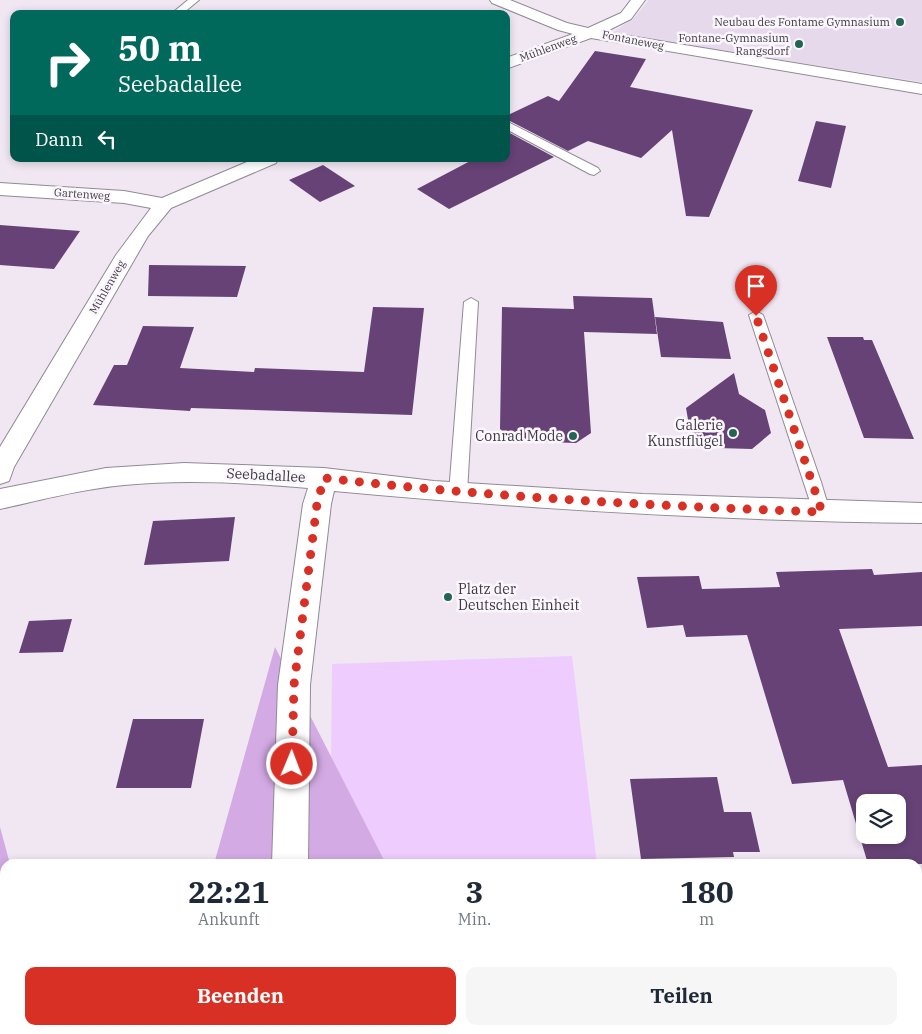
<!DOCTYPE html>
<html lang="de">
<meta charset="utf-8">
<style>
:root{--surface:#fff;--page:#f6f6f7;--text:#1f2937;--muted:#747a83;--accent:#d93025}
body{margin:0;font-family:"IBM Plex Serif",serif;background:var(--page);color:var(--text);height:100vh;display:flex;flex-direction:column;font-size:19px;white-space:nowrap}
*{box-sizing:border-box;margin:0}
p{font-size:16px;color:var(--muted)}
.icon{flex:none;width:28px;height:28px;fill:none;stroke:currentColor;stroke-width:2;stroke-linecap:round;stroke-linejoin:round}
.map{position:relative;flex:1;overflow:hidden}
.side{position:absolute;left:0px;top:859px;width:922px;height:176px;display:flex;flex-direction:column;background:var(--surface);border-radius:15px 15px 0 0;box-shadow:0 2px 8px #0003}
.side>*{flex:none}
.top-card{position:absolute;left:10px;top:10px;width:500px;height:152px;border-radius:10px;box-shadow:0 2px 8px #0003;background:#00695c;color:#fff;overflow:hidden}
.tools{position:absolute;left:856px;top:794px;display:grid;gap:10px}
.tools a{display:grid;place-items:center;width:50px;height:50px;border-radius:10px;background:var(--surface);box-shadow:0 2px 8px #0003;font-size:25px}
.pin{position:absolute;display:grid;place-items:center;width:42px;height:42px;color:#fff;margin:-51px -21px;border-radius:50% 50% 50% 0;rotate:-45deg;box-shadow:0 0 5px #0007}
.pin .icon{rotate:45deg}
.me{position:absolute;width:55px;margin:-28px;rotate:1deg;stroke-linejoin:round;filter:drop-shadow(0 0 4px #0008)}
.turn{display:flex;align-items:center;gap:18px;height:105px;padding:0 25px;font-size:22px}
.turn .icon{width:65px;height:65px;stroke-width:2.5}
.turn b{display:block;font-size:35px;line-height:42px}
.then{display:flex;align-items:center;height:48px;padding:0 25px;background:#0003;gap:10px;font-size:19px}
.eta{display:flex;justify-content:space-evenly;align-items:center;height:85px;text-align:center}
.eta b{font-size:30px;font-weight:700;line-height:35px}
.action{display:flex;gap:10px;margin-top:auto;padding:10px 25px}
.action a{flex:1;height:58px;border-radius:10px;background:var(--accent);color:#fff;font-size:20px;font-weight:700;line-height:58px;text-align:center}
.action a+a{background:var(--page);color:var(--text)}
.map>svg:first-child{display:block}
.built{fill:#e5d9eb}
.green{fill:#eeccfe}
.forest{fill:#d3aae4}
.building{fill:#674276;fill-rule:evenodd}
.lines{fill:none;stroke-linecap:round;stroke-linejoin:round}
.lane-casing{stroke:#918a95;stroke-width:2}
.street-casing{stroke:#918a95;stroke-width:2}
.lane{fill:#fff;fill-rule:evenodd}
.street{fill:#fff;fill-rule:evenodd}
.route{stroke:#d93025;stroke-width:9;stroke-dasharray:0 16.2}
.poi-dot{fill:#226555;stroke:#fbf6fd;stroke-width:2}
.labels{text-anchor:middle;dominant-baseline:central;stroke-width:5;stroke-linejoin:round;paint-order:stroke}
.far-poi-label{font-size:11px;fill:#3e3b40;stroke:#fbf6fd;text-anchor:end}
.far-street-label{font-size:11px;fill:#3e3b40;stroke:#fbf6fd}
.poi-label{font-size:14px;fill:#3e3b40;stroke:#fbf6fd;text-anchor:end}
.street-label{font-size:14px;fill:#3e3b40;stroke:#fbf6fd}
</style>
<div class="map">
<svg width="922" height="1034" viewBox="0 0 922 1034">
<rect width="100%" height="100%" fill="#f0e7f3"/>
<!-- built -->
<path class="built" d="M 649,0 L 922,0 L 922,82 L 613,33 L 636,16 Z"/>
<!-- green -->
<path class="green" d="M 572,656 L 597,864 L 330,864 L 332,664 Z
M 918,936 L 922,936 L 922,1034 L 329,1034 L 329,1030 L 918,1030 Z"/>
<!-- forest -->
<path class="forest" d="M 275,647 L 386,864 L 214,864 Z
M 0,827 L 10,864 L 5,864 L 5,911 L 0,920 Z
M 167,1030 L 712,1030 L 713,1034 L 165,1034 Z"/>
<!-- building -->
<path class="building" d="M 595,51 L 646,59 L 630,87 L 753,110 L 709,217 L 686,216 L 672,130 L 641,158 L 588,141 L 568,151 L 506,119 L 506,116 L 548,96 L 559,101 Z
M 816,121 L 846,126 L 831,188 L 798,181 Z
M 506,131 L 554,157 L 449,209 L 417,189 L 474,159 L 506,159 Z
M 323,165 L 355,186 L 320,202 L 289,180 Z
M 0,225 L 80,231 L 54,269 L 0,265 Z
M 149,265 L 246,266 L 237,297 L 148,296 Z
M 573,296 L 652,298 L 657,334 L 584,332 L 591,433 L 576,443 L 516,441 L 500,429 L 502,307 L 574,309 Z
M 373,307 L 424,308 L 412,415 L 191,408 L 190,411 L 93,405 L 114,365 L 127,365 L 143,326 L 194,327 L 180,368 L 254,372 L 255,368 L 364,372 Z
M 655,317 L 723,322 L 731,359 L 661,357 Z
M 827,337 L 863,337 L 864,340 L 872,340 L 914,439 L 864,438 Z
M 734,373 L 739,394 L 765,410 L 771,433 L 752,449 L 717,448 L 690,431 L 686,408 Z
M 235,517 L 229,561 L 144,565 L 153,521 Z
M 872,569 L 874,575 L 922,572 L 922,626 L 839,629 L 888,767 L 922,765 L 922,864 L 868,864 L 843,780 L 792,784 L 747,635 L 686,637 L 683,625 L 647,628 L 637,577 L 699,576 L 702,589 L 780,587 L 776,572 ZM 865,802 L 898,802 L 898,835 L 865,835 Z
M 72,619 L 63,652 L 19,653 L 29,621 Z
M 133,719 L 204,719 L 191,788 L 116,788 Z
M 717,777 L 724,812 L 751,812 L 760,852 L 733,852 L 734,857 L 641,859 L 630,779 Z"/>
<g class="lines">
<defs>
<path id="lane" d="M 188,0 L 199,0 L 182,14 L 171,14 Z
M 506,121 L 598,168 L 600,171 L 594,175 L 590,174 L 506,129 Z
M 471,298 L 478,302 L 467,493 L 464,498 L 458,499 L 452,498 L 449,493 L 464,302 Z
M 756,311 L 763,315 L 821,482 L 830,512 L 827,517 L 821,519 L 815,517 L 749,315 Z"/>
<path id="street" d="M 490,0 L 510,0 L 567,23 L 588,28 L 621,13 L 631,0 L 645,0 L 631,19 L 605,32 L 922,84 L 922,94 L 591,38 L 506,69 L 506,58 L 573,34 L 558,30 L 492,3 Z
M 254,159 L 278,159 L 276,163 L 171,208 L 148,236 L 14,467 L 9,481 L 0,484 L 0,447 L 116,255 L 151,208 L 124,203 L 0,195 L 0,183 L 124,191 L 162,198 Z
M 184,463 L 324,468 L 434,481 L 643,494 L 922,503 L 922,523 C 725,521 530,509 334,491 L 331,504 L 310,685 L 308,864 L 272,864 L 278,685 L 303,504 L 308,488 C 247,483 185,479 124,485 C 82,489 41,500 0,509 L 0,489 L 106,468 Z
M 266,1030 L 306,1030 L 306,1034 L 266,1034 Z"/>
</defs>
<!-- lane casing -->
<use href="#lane" class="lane-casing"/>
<!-- street casing -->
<use href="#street" class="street-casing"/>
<!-- lane -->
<use href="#lane" class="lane"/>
<!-- street -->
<use href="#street" class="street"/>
</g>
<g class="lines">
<!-- route -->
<path class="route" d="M 292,764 L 294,685 L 317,504 L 324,478 C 489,497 655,506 822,512 L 756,316"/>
</g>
<!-- markers -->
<g class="poi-dot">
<circle cx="900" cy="22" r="5"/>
<circle cx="799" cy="44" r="5"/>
<circle cx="733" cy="433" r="5"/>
<circle cx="573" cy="436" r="5"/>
<circle cx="448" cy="597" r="5"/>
</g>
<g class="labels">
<!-- far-poi labels -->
<g class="far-poi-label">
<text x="890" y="22">Neubau des Fontame Gymnasium</text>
<text x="789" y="38">Fontane-Gymnasium<tspan x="789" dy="13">Rangsdorf</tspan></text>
</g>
<!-- far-street labels -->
<g class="far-street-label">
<text transform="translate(633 40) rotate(11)">Fontaneweg</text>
<text transform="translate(548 48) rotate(-20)">Mühlenweg</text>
<text transform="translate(82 194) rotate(4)">Gartenweg</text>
<text transform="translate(107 287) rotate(-60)">Mühlenweg</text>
</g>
<!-- poi labels -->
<g class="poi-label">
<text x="723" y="425">Galerie<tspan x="723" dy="16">Kunstflügel</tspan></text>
<text x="563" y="436">Conrad Mode</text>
<text x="458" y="589" text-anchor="start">Platz der<tspan x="458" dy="16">Deutschen Einheit</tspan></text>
</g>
<!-- street labels -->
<g class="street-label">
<text transform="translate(266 475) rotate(3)">Seebadallee</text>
</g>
</g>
</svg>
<div class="tools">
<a><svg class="icon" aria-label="layers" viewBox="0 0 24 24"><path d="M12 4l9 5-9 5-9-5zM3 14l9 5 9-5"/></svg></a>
</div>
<div class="pin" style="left:756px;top:316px;background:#d93025"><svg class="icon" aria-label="arrive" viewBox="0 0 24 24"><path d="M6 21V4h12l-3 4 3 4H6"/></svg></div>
<svg class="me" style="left:292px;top:764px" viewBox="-20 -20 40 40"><circle r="17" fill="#d93025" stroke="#fff" stroke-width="3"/><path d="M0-11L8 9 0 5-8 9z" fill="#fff"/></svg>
<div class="top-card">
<div class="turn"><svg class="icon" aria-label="right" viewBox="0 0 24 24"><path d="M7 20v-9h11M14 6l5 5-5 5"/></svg><div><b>50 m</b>Seebadallee</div></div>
<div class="then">Dann<svg class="icon" aria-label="left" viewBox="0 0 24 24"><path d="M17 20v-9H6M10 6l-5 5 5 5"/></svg></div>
</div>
<section class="side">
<div class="eta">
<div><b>22:21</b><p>Ankunft</p></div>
<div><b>3</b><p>Min.</p></div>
<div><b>180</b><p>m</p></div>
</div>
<div class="action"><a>Beenden</a><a>Teilen</a></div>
</section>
</div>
